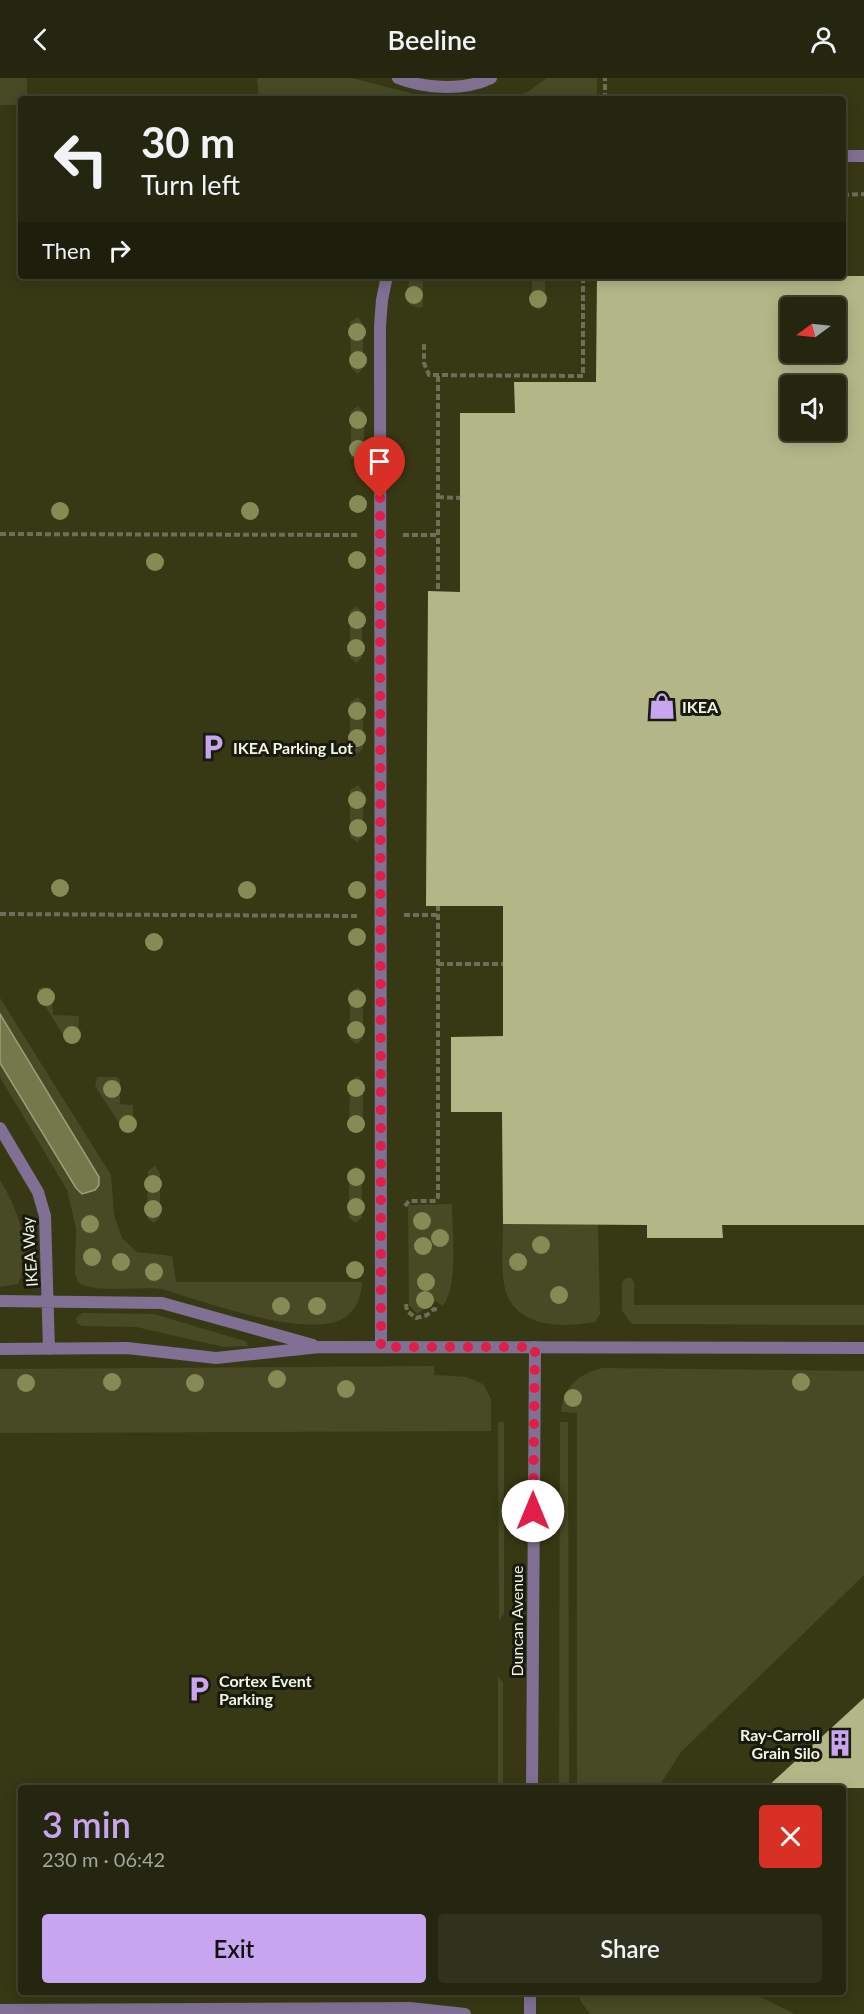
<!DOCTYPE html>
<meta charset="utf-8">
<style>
:root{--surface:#252610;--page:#31321e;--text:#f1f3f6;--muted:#a3a59f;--line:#424330;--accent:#c8a6ef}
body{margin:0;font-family:Lato,sans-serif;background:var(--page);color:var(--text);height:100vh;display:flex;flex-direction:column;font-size:22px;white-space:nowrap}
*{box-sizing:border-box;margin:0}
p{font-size:20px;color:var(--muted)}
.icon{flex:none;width:33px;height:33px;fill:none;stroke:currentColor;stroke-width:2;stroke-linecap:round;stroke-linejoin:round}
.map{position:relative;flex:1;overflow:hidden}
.drawer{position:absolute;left:18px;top:1707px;width:828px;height:210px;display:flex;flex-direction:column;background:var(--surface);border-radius:6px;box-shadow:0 3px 15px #0003,0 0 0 2px var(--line)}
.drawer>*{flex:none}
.banner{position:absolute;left:18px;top:18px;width:828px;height:183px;border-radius:6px;box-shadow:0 3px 15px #0003,0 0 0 2px var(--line);background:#252610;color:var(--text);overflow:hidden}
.needle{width:39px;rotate:255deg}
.tools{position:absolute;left:780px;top:219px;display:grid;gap:12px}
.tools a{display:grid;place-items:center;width:66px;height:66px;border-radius:6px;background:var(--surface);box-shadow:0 3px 15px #0003,0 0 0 2px var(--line);font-size:30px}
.pin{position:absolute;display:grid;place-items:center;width:51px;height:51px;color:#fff;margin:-62px -26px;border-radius:50% 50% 50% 0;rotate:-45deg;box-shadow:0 0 6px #0007}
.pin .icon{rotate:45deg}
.me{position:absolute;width:66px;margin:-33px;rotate:0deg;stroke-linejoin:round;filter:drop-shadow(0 0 4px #0008)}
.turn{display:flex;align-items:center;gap:21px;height:126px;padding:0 24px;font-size:27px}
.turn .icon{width:78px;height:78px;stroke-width:2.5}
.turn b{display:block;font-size:42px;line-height:51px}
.then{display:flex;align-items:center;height:57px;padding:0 24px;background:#0003;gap:12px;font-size:22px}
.round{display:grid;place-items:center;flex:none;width:63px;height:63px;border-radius:6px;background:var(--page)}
.overview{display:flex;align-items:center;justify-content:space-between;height:102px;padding:0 24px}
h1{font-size:36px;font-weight:600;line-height:45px;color:var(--accent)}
.button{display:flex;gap:12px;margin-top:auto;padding:12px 24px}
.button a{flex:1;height:69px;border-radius:6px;background:var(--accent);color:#111;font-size:24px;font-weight:600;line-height:69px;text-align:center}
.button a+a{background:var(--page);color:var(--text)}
header{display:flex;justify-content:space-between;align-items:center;height:78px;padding:0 24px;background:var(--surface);font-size:27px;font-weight:600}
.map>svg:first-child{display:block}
.built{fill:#373914;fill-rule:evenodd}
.green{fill:#474a25}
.water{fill:#74784b;stroke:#9a9e79;stroke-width:1.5}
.building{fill:#b3b788;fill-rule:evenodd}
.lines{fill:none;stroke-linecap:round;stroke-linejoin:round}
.path{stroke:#6d6f56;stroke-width:4;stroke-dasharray:6 3;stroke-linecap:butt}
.lane{stroke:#807093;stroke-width:12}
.street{stroke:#807093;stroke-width:12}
.tree{fill:#868a55}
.route{stroke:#e11d48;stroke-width:10;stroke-dasharray:0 18}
.labels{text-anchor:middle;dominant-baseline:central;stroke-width:6;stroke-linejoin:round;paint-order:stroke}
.poi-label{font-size:16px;font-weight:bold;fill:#f4f6e4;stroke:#181a0d;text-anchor:start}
.street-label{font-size:16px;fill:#f4f6e4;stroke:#181a0d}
</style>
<header><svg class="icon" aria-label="back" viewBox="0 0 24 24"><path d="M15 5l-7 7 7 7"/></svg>Beeline<svg class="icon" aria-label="person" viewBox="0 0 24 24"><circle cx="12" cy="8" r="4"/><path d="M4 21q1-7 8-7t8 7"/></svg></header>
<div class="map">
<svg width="864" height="1936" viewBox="0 0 864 1936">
<rect width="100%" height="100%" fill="#313316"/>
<!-- built -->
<path class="built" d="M 0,0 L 864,0 L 864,1936 L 0,1936 ZM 21,21 L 843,21 L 843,198 L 21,198 ZM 790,230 L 836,230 L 836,274 L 790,274 ZM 790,308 L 836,308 L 836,352 L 790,352 ZM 21,1710 L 843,1710 L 843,1914 L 21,1914 Z"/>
<!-- green -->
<path class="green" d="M 0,0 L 27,0 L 27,19 L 21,21 L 21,27 L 0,27 Z
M 257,0 L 351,0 L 434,21 L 259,21 Z
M 547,0 L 597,0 L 597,21 L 512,21 L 529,13 Z
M 411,198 L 423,198 L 423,228 L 420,230 L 410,227 L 405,217 Z
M 532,198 L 545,198 L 545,227 L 539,232 L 532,227 Z
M 358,239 L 363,246 L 363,290 L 358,296 L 351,290 L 350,244 Z
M 358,328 L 364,335 L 364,379 L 357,385 L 351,380 L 351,333 Z
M 357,528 L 362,535 L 362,579 L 357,585 L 350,580 L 350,533 Z
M 358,619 L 363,626 L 363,670 L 357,676 L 350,671 L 350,624 Z
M 358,707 L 363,714 L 363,758 L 357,764 L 350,759 L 350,712 Z
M 42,909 L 51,910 L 53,937 L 79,938 L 78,963 L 67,963 L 39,918 L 38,911 Z
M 358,909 L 363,916 L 363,960 L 357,966 L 350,961 L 350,914 Z
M 0,920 L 111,1097 L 114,1137 L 122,1160 L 137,1174 L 172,1178 L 176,1204 L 362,1204 C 361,1219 357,1232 344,1240 C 308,1262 202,1223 162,1211 C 141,1208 93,1216 78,1204 L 75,1196 L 76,1150 L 67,1112 L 0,999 Z
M 358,998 L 363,1004 L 363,1049 L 356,1055 L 349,1050 L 350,1003 Z
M 97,999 L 117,999 L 120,1002 L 120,1026 L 133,1027 L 133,1052 L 131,1054 L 124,1053 L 95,1008 Z
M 155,1088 L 160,1095 L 160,1139 L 154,1145 L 147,1140 L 148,1093 Z
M 357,1088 L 362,1095 L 362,1139 L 356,1145 L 349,1140 L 349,1093 Z
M 0,1102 C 18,1131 34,1174 18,1206 L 0,1209 Z
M 452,1126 C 452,1154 459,1205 443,1228 L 436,1223 L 417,1236 L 409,1227 L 408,1127 Z
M 503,1146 L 598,1146 L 600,1236 L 595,1244 C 560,1250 512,1250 504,1206 C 501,1187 503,1165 503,1146 Z
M 626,1200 L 631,1200 L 634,1204 L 634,1227 L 864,1227 L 864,1247 L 632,1246 L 622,1233 L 622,1204 Z
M 82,1235 L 154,1236 L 245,1263 L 248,1268 L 224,1269 L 136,1249 L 82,1248 L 77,1245 L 76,1240 Z
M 434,1288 L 434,1297 L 467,1299 L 483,1306 L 491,1321 L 491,1353 L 0,1355 L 0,1291 Z
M 603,1290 L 864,1293 L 864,1497 L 681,1674 L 658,1710 L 577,1710 L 577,1335 L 561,1334 C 563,1309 579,1295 603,1290 Z
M 498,1344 L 504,1344 L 504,1536 L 499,1543 Z
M 560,1344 L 568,1344 L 569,1710 L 559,1710 Z
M 498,1599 L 503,1604 L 503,1710 L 498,1710 Z
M 578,1914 L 750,1914 L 795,1936 L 590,1936 L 580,1922 Z"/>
<!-- water -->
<path class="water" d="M 0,936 L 99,1099 L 99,1107 L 95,1112 L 82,1116 L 76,1110 L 0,985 Z"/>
<!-- building -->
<path class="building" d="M 597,198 L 864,198 L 864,1147 L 722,1147 L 723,1160 L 647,1160 L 647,1147 L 503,1146 L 502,1034 L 451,1034 L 451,959 L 503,958 L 503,828 L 426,828 L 428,513 L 460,514 L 460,335 L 515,335 L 514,304 L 596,304 ZM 790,230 L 836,230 L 836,274 L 790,274 ZM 790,308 L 836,308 L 836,352 L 790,352 Z
M 864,1620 L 864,1710 L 766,1710 Z"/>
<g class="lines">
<!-- path -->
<path class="path" d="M 605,21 L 605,0
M 843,117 L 864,116
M 424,266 L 424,285 L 429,297 L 583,298 L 583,198
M 438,298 L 438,513
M 438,419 L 460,420
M 0,456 L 359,457
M 403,457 L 438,457
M 0,836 L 359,838
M 404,837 L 438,837
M 438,886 L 503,886
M 405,1128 L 409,1123 L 436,1123 L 438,1119 L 438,828
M 406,1226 L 407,1233 L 416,1240 L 427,1237 L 434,1231 L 438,1232"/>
<!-- lane -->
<path class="lane" d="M 398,0 C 425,11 464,13 491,0
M 843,78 L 864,78
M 0,1050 L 38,1114 L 45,1138 L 49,1271
M 0,1223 L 162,1225 L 313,1267
M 381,1269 L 380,248 L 382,222 L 387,198
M 0,1271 L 127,1270 L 216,1280 L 320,1269 L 864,1270"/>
<!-- street -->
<path class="street" d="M 532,1710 L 535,1269
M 0,1932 L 410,1930 L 465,1936
M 530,1936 L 530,1914"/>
</g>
<!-- trees -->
<g class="tree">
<circle cx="414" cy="217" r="9"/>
<circle cx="538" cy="221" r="9"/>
<circle cx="357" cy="254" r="9"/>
<circle cx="358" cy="282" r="9"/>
<circle cx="358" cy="342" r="9"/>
<circle cx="358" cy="371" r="9"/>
<circle cx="358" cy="426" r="9"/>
<circle cx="60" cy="433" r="9"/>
<circle cx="250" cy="433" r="9"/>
<circle cx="357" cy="482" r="9"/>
<circle cx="155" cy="484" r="9"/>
<circle cx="357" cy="542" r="9"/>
<circle cx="356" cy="570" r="9"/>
<circle cx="357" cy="633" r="9"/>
<circle cx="357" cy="660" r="9"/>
<circle cx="357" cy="722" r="9"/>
<circle cx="358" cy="750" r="9"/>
<circle cx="60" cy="810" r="9"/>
<circle cx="247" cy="812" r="9"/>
<circle cx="357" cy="812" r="9"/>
<circle cx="357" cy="859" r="9"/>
<circle cx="154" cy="864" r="9"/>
<circle cx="46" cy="919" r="9"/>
<circle cx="357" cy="921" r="9"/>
<circle cx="356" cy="952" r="9"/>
<circle cx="72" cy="957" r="9"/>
<circle cx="356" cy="1010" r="9"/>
<circle cx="112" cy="1011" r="9"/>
<circle cx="128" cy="1046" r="9"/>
<circle cx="356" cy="1046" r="9"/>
<circle cx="356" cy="1099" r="9"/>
<circle cx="153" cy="1106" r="9"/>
<circle cx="356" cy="1129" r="9"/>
<circle cx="153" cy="1131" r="9"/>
<circle cx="422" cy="1143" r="9"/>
<circle cx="90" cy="1146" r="9"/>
<circle cx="440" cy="1160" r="9"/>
<circle cx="541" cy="1167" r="9"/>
<circle cx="423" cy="1168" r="9"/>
<circle cx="92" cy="1179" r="9"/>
<circle cx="121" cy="1184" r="9"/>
<circle cx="518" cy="1184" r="9"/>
<circle cx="355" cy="1192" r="9"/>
<circle cx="154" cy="1194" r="9"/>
<circle cx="426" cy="1204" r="9"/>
<circle cx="559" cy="1217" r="9"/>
<circle cx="425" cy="1222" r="9"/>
<circle cx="281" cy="1228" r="9"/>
<circle cx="317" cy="1228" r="9"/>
<circle cx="277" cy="1301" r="9"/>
<circle cx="112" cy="1304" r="9"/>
<circle cx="801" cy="1304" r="9"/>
<circle cx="26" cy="1305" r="9"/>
<circle cx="195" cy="1305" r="9"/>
<circle cx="346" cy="1311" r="9"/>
<circle cx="573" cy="1320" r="9"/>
</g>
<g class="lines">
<!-- route -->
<path class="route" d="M 380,420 L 381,1269 L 535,1269 L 533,1433"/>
</g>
<!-- icons -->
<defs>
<symbol id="shop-bare" viewBox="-9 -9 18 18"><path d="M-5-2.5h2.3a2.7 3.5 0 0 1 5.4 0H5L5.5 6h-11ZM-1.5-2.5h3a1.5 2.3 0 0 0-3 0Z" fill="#c8a6ef" stroke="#181a0d" stroke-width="2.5" paint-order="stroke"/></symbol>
<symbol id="parking-bare" viewBox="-9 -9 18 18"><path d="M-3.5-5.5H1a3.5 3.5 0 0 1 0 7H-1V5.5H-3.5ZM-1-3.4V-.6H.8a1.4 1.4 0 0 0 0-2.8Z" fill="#c8a6ef" stroke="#181a0d" stroke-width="2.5" paint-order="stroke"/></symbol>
<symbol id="building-bare" viewBox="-9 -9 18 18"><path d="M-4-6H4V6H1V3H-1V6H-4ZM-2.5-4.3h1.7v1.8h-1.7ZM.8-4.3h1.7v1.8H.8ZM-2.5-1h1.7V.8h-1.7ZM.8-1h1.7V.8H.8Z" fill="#c8a6ef" stroke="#181a0d" stroke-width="2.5" paint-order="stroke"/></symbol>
</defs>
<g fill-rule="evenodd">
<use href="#shop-bare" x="643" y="609" width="38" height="38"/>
<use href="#parking-bare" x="194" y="650" width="38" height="38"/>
<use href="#parking-bare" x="180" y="1592" width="38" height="38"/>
<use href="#building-bare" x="821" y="1646" width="38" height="38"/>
</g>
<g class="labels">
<!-- poi labels -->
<g class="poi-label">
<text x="682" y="628">IKEA</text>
<text x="233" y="669">IKEA Parking Lot</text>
<text x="219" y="1602">Cortex Event<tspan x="219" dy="18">Parking</tspan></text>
<text x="820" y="1656" text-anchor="end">Ray-Carroll<tspan x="820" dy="18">Grain Silo</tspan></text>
</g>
<!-- street labels -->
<g class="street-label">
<text transform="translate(29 1174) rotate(-94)">IKEA Way</text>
<text transform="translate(516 1543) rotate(-90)">Duncan Avenue</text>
</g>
</g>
</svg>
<div class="tools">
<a><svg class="needle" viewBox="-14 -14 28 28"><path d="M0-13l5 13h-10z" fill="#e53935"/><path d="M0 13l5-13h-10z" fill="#a3a59f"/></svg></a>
<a><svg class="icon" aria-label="sound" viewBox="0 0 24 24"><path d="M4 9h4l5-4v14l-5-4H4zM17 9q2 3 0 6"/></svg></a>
</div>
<div class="pin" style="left:380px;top:420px;background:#d93025"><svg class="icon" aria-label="arrive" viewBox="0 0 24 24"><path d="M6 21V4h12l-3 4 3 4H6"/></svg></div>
<svg class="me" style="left:533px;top:1433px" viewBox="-20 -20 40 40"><circle r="19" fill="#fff"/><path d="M0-13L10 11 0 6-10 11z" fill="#e11d48"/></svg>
<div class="banner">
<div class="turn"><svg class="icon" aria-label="left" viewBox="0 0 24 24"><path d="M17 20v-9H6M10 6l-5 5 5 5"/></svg><div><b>30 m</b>Turn left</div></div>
<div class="then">Then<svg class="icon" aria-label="right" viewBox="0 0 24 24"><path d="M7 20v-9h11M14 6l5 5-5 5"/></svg></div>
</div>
<section class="drawer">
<div class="overview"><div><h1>3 min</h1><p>230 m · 06:42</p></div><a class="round" style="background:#d93025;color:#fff"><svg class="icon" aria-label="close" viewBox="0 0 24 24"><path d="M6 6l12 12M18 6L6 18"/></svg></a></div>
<div class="button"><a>Exit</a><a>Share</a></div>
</section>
</div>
